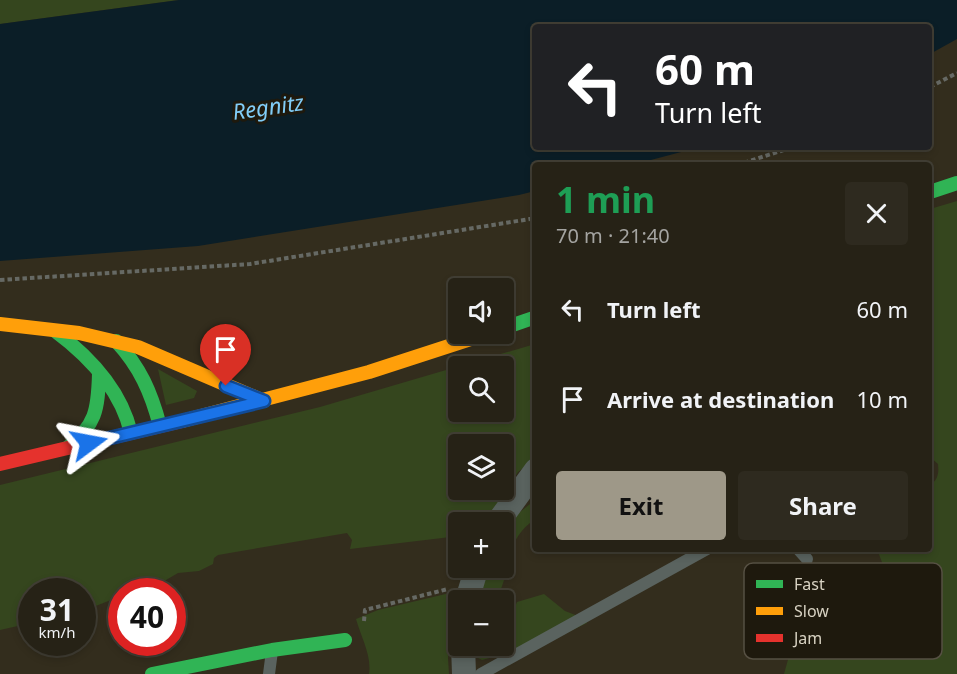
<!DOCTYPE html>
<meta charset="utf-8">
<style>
:root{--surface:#262216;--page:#2e2a1f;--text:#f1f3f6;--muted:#a4a4a1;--line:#423f35;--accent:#9e9888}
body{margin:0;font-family:"Noto Sans",sans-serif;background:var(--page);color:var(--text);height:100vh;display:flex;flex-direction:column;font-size:22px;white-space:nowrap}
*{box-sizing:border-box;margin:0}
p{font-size:20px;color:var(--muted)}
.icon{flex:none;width:33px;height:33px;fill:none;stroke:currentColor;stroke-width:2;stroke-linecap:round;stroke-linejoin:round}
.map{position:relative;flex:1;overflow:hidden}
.details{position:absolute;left:532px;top:162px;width:400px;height:390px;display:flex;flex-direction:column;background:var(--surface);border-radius:6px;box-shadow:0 3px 9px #0003,0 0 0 2px var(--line)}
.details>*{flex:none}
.guide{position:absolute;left:532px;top:24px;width:400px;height:126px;border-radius:6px;box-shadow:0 3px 9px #0003,0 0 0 2px var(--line);background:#202124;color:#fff;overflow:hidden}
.controls{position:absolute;left:448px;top:278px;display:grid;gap:12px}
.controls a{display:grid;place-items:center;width:66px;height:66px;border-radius:6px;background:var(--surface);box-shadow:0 3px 9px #0003,0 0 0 2px var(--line);font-size:30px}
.speed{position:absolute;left:18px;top:578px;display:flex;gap:12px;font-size:30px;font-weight:700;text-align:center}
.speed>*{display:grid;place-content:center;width:78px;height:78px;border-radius:50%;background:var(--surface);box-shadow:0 3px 9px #0003,0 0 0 2px var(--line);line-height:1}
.speed small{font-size:15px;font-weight:400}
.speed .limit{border:9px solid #d22;background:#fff;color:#111}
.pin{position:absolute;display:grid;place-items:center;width:51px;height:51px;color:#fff;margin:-62px -26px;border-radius:50% 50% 50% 0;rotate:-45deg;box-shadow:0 0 6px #0007}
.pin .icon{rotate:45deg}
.me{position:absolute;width:66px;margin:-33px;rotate:77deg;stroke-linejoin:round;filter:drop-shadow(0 0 4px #0008)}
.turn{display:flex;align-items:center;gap:21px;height:126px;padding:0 24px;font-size:27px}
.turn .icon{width:78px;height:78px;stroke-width:2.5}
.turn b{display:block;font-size:42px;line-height:51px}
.round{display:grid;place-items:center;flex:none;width:63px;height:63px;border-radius:6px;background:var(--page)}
.headline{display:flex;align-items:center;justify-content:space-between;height:102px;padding:0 24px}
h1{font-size:36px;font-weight:700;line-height:45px;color:#1e9e55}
.button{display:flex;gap:12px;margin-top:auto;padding:12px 24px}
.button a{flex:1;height:69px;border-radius:6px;background:var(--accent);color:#111;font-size:24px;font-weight:700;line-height:69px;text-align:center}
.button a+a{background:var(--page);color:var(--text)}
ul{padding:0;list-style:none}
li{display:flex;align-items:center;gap:18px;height:90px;padding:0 24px}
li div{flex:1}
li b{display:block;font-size:22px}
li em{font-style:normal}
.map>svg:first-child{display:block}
.green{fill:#35461e;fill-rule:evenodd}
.water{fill:#0b1e27}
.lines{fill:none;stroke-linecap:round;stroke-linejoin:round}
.path{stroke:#666964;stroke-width:4;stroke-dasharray:4.5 3;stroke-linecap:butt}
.lane{stroke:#5a635f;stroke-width:12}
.street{stroke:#5a635f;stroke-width:24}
.fast{stroke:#30b455;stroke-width:14}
.slow{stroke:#ff9f0a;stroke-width:14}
.jam{stroke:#e5322d;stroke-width:14}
.route-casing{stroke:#114b97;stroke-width:15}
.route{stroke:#1a73e8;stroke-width:10}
.labels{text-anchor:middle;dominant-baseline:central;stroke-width:6;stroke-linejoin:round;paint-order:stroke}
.water-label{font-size:22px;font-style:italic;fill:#81cdf7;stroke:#1e190d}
.key{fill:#1e190d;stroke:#565043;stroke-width:1.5}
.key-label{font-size:16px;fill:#d8d2c2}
</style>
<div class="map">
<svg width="957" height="674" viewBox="0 0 957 674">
<rect width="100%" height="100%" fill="#332d1d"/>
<!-- green -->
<path class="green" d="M 0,0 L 179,0 L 0,24 Z
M 957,201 L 957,674 L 784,674 L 794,638 L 795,613 L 805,631 C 821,631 881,619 886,603 L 882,587 L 883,565 L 877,549 L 930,549 L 930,485 C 938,480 939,473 938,464 L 930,457 L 930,209 Z
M 535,344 L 535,519 C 502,543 514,566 496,600 L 477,600 L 485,567 L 504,567 L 504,525 L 530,504 L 533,499 L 531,462 L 518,472 L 488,522 L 459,522 L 459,536 L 350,549 L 352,540 L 347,533 L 218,555 L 214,558 L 213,564 L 199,571 L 178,573 L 149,590 L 122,591 L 121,596 L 83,611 L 82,591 L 32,591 L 31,623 L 0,630 L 0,485 L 320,407 ZM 459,366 L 504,366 L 504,411 L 459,411 ZM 459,444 L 504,444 L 504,489 L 459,489 Z
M 158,369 L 197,391 L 194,398 L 166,405 Z
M 450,593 L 455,598 L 448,658 L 449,674 L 369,674 C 372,656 361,637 356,619 L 378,610 Z
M 544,594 L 565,611 L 586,619 L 587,623 L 546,643 L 482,660 L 478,658 L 472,645 L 504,645 L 504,639 L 512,630 L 511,615 L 517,602 Z"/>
<!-- water -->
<path class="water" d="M 179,0 L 957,0 L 957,39 L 930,54 L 930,27 L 536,27 L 536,147 L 700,147 L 632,165 L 536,165 L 535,191 L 519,195 L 198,246 L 0,261 L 0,24 Z"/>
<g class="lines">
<!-- path -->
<path class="path" d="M 930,87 L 957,73
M 737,165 L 793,147
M 0,280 L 250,264 L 536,218
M 364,621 L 365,610 L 448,589"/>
<!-- lane -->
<path class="lane" d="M 798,549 L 807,559
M 269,674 L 272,651
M 481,674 L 707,549"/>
<!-- street -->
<path class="street" d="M 498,522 L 536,470
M 467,600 L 477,567
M 463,645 L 464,674"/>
<!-- fast -->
<path class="fast" d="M 930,192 L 957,183
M 504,328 L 536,317
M 55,331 C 90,357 121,390 131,433
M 116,341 C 140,367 151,392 160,426
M 67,448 C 96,425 98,410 99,374
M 152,674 L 272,650 L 345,640"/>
<!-- slow -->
<path class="slow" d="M 0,324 L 79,333 L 138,347 L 264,401
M 182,421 L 369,372 L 489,333"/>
<!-- jam -->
<path class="jam" d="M 0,464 L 182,421"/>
</g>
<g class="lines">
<defs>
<path id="route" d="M 89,443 L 264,401 L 226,386"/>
</defs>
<!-- route casing -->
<use href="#route" class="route-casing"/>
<!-- route -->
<use href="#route" class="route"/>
</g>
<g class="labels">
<!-- water labels -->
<g class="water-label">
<text transform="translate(268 106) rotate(-8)">Regnitz</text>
</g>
</g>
<!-- legend -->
<rect x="744" y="563" width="198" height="96" rx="9" class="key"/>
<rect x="756" y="580" width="27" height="8" fill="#30b455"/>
<rect x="756" y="607" width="27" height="8" fill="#ff9f0a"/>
<rect x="756" y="634" width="27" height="8" fill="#e5322d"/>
<g class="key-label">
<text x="794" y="590">Fast</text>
<text x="794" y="617">Slow</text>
<text x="794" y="644">Jam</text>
</g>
</svg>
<div class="controls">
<a><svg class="icon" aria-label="sound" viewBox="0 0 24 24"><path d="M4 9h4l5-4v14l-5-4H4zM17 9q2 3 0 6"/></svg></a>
<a><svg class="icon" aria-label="search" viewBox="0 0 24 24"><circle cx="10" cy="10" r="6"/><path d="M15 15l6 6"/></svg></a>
<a><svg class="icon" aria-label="layers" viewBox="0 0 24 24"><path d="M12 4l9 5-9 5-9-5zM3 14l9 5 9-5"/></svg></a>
<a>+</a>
<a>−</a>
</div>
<div class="speed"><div>31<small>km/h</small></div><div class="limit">40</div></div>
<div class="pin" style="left:226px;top:386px;background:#d93025"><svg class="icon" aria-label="arrive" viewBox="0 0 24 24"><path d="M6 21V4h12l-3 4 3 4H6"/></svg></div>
<svg class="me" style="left:89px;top:443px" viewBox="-20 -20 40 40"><path d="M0-17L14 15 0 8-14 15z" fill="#1a73e8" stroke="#fff" stroke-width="4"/></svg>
<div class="guide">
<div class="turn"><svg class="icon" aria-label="left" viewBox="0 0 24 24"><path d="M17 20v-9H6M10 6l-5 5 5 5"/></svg><div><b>60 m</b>Turn left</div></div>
</div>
<section class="details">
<div class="headline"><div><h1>1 min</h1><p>70 m · 21:40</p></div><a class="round"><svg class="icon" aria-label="close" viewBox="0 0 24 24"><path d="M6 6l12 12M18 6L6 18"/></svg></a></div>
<ul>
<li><svg class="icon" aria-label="left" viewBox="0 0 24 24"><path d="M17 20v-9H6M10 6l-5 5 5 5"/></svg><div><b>Turn left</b></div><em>60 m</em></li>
<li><svg class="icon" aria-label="arrive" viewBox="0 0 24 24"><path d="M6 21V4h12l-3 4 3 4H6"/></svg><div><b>Arrive at destination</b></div><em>10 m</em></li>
</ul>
<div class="button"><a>Exit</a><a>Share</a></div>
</section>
</div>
